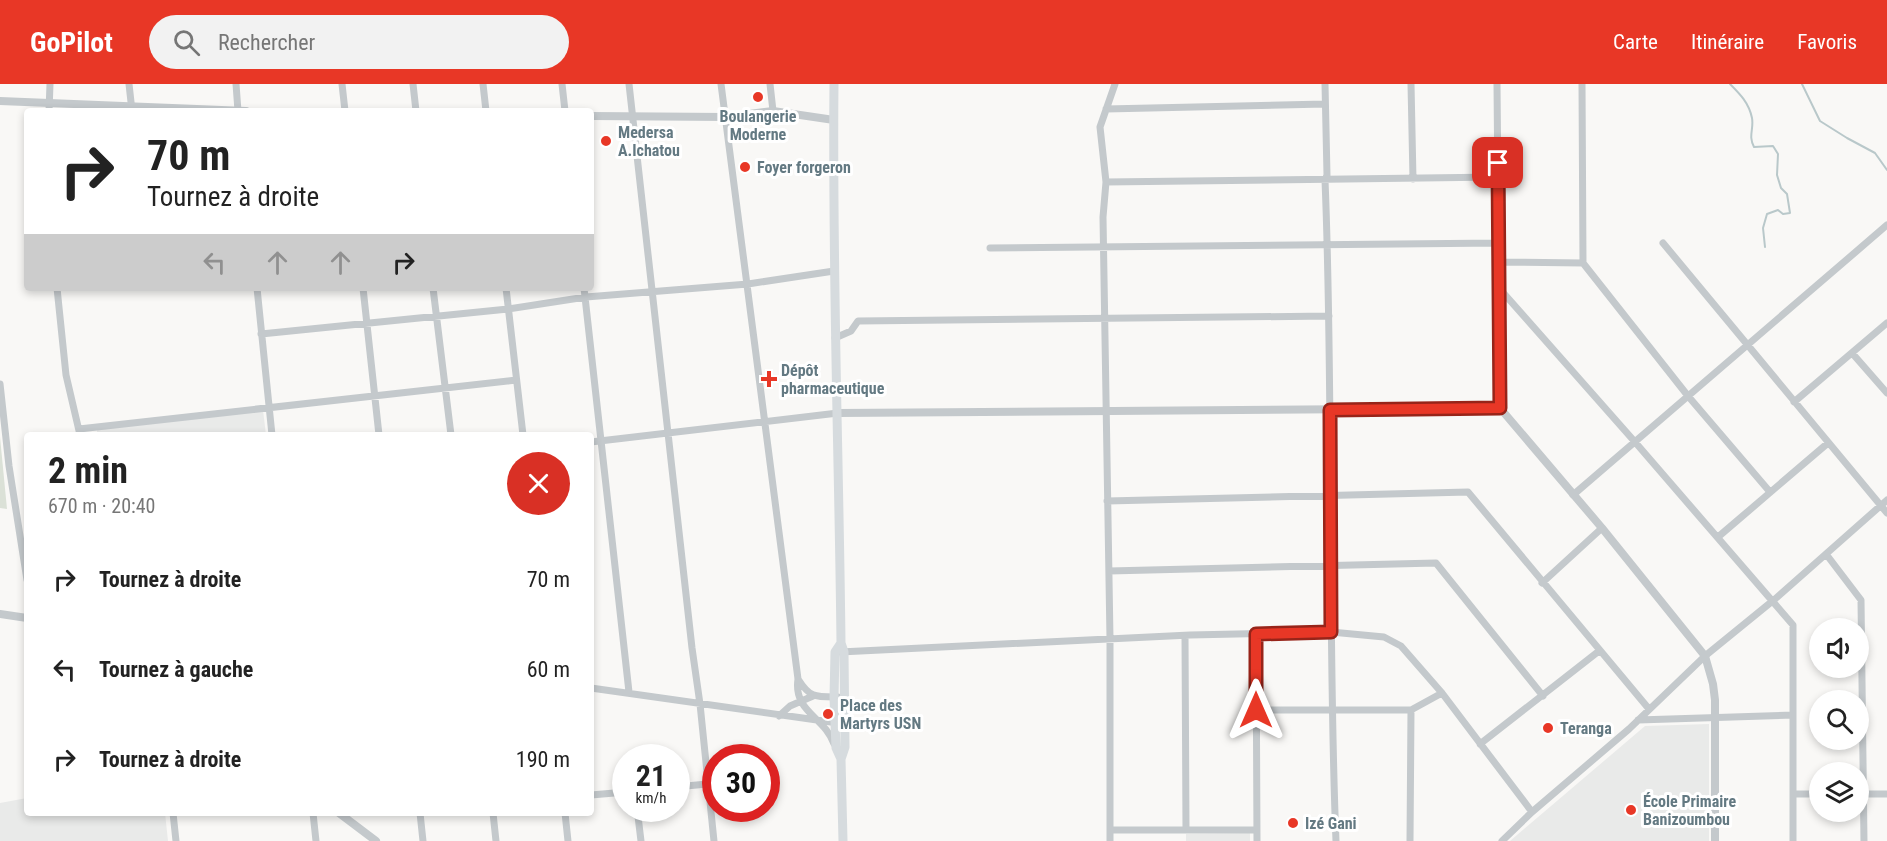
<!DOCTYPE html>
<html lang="fr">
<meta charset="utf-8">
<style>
:root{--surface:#fff;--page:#f2f2f2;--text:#222;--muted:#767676;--accent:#e83726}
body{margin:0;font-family:"Roboto Condensed",sans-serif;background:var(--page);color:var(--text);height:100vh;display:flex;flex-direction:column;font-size:22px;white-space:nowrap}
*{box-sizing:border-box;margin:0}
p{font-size:20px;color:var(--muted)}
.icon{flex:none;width:33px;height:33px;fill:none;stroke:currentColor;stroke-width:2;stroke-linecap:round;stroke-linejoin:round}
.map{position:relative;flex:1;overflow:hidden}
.details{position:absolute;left:24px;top:348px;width:570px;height:384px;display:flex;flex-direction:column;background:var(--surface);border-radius:6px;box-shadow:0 3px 9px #0003}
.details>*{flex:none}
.guide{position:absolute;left:24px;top:24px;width:570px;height:183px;border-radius:6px;box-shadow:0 3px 9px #0003;background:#fff;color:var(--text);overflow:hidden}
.tools{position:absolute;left:1809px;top:534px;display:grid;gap:12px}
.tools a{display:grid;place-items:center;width:60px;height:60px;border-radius:50%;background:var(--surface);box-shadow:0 3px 9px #0003;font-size:30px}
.speed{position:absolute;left:612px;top:660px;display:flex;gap:12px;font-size:30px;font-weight:700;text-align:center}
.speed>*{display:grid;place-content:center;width:78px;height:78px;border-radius:50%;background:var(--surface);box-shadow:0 3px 9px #0003;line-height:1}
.speed small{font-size:15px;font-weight:400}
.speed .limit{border:9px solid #d22;background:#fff;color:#111}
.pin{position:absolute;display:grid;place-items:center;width:51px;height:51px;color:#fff;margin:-26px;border-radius:12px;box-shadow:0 3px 9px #0006}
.me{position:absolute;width:66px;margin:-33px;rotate:0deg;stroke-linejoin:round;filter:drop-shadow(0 0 4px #0008)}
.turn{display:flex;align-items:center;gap:21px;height:126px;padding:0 24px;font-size:27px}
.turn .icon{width:78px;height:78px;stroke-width:2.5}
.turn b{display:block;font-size:42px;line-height:51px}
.lanes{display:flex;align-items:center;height:57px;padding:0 24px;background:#0003;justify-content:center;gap:30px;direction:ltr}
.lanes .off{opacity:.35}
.round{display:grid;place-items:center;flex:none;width:63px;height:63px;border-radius:32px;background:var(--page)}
.overview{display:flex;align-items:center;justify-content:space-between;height:102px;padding:0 24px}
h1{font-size:36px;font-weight:700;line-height:45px}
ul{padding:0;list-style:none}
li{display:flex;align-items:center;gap:18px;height:90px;padding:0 24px}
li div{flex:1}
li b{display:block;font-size:22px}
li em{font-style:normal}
header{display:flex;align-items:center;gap:36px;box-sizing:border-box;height:84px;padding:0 30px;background:var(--accent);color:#fff}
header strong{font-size:28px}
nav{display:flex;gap:33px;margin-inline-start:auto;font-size:21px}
.search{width:420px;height:54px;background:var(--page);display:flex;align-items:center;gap:15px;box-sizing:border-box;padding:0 21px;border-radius:33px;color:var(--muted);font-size:22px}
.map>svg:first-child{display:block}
.built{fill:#e9eae9}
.green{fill:#dbe1d7}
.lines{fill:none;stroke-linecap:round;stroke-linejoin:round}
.stream{stroke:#b9c8ca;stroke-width:2}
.minor{stroke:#c4c9cc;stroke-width:7}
.tertiary{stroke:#c4c9cc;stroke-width:8}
.secondary{stroke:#d6dbde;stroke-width:9}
.route-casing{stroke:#972419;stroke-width:15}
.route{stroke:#e83726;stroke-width:10}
.poi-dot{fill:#e83726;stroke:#fff;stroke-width:2}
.labels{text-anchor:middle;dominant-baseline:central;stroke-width:6;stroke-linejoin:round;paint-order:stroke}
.poi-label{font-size:16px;font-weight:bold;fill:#637982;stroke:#fff;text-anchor:start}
</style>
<header>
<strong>GoPilot</strong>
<div class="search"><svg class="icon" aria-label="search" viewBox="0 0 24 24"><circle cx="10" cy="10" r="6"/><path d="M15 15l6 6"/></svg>Rechercher</div>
<nav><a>Carte</a><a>Itinéraire</a><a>Favoris</a></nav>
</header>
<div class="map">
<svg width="1887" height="757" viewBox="0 0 1887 757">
<rect width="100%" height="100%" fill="#f9f8f6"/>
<!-- built -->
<path class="built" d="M 263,326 L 266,351 L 97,351 L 97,346 Z
M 1709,640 L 1709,757 L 1510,757 L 1645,642 Z
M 27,714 L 27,729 L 165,729 L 168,757 L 0,757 L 0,719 Z
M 1250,749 L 1250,757 L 1186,757 L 1186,750 Z"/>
<!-- green -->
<path class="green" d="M 0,353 L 7,425 L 0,424 Z"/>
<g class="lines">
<!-- stream -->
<path class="stream" d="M 1730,0 C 1740,10 1749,19 1752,34 C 1754,45 1748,52 1754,63 L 1773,62 L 1778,70 L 1777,91 L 1781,104 L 1787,110 L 1790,129 L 1783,130 L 1778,126 L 1767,130 L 1763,144 L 1765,163
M 1802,0 L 1820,37 L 1847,54 L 1875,69 L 1887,86"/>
<!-- minor -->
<path class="minor" d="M 129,0 L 132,27
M 236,0 L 238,27
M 342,0 L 345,27
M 413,0 L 416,27
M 483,0 L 486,27
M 562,0 L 565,27
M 629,0 L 692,564 L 700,620 L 714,757
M 721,0 L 798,595 C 793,628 825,633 834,660
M 770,0 L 773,27
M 1325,0 L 1327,91 L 1325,96 C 1334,316 1327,537 1336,757
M 1411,0 L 1413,95
M 1497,0 L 1500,324
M 1582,0 L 1583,179 L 1688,312 L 1770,408
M 1106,25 L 1325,20
M 49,27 L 50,0
M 1106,98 L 1498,93
M 1663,159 L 1887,429
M 990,164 L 1499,159
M 1499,178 L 1583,179
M 57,204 L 66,291 L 80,351
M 257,204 L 272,351
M 363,204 L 379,351
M 433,204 L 451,351
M 506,204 L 523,351
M 584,204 L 629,608
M 1499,204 L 1635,358 L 1793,541 L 1793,757
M 261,250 L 508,225 L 586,213 L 748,200 L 834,187
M 835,254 L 851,247 L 858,237 L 1329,232
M 1852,269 L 1887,309
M 0,300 L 9,382 L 27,496
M 1794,318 L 1887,239
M 79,345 L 516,296
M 591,358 L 838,329
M 1573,411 L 1887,141
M 1107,417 L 1468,408 L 1649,625
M 1718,453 L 1828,359
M 1826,470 L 1861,516 L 1864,757
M 1109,487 L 1436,479 L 1543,612
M 1542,499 L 1602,444
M 1256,550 L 1257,757
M 1185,552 L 1186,746
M 840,568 L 1190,551 L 1331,548 L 1384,553 L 1401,562 L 1442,609 L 1532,728
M 798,595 C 810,614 815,613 838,613
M 591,604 L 838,639
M 1256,626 L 1411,626
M 779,632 L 790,622 L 813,612
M 1638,636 L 1793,631
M 1480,660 L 1599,567
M 676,703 L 707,700
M 1793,710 L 1820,710
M 1858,710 L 1887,710
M 591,711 L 626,708
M 637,724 L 641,757
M 173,729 L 176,757
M 313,729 L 316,757
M 420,729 L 423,757
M 493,729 L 496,757
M 565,729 L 568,757
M 1110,746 L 1257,746
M 1110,757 L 1110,555 L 1103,133 L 1106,98 L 1100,43 L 1115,0
M 1410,757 L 1411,626 L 1442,609
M 1502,757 L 1532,728 L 1629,645 L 1705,572 L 1775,515 L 1887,416"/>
<!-- tertiary -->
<path class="tertiary" d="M 0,17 L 246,27
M 591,32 L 725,33 L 773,27 L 834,36
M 838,329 L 1500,324 L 1602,444 L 1705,572 L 1713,600 L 1715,616 L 1715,757
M 0,530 L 27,534
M 339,729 L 376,757"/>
<!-- secondary -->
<path class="secondary" d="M 834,0 C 832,186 839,372 841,559 L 844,568 L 845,663 L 841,675 L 843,757
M 841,559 L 835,568 L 834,613 L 836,664 L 841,675"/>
</g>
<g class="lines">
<defs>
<path id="route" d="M 1256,626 L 1256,550 L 1331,548 L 1330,326 L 1500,324 L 1498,79"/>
</defs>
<!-- route casing -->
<use href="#route" class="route-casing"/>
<!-- route -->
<use href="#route" class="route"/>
</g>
<!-- markers -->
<g class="poi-dot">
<circle cx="758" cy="13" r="6"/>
<circle cx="606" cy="57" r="6"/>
<circle cx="745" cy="83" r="6"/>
<path d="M766 286h6v6h6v6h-6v6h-6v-6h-6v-6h6z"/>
<circle cx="828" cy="630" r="6"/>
<circle cx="1548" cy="644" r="6"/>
<circle cx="1631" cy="726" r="6"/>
<circle cx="1293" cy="739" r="6"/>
</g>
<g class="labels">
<!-- poi labels -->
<g class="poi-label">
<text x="758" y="32" text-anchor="middle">Boulangerie<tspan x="758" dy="18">Moderne</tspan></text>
<text x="618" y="48">Medersa<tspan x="618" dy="18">A.Ichatou</tspan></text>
<text x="757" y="83">Foyer forgeron</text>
<text x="781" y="286">Dépôt<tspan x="781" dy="18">pharmaceutique</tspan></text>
<text x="840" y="621">Place des<tspan x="840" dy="18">Martyrs USN</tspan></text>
<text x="1560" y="644">Teranga</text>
<text x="1643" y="717">École Primaire<tspan x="1643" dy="18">Banizoumbou</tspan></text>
<text x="1305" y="739">Izé Gani</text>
</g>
</g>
</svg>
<div class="tools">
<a><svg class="icon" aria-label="sound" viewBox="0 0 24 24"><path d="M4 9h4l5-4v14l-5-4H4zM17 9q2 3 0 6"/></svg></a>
<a><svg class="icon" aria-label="search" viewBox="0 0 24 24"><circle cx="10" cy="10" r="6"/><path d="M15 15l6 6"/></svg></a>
<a><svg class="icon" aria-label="layers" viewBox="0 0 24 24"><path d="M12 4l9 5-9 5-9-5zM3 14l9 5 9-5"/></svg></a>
</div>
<div class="speed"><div>21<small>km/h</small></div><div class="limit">30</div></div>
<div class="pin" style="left:1498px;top:79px;background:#d93025"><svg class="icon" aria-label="arrive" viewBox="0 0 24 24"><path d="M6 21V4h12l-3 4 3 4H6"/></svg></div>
<svg class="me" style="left:1256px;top:626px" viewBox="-20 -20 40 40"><path d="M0-17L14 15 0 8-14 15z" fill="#e83726" stroke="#fff" stroke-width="4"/></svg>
<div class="guide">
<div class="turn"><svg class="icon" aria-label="right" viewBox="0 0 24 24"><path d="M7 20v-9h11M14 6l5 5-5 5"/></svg><div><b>70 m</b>Tournez à droite</div></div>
<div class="lanes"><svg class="icon off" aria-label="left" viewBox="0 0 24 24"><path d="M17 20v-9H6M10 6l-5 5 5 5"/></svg><svg class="icon off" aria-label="ahead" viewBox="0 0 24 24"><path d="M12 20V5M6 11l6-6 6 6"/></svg><svg class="icon off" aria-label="ahead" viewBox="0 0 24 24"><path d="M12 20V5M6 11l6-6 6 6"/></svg><svg class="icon" aria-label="right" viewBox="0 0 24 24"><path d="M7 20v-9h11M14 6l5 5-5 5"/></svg></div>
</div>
<section class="details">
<div class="overview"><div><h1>2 min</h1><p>670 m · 20:40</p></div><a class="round" style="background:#d93025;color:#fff"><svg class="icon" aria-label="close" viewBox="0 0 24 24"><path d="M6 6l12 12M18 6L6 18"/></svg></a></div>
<ul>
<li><svg class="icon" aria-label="right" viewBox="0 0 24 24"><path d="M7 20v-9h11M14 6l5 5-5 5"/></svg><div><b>Tournez à droite</b></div><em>70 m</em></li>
<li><svg class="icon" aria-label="left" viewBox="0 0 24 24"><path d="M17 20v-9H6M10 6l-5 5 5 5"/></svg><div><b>Tournez à gauche</b></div><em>60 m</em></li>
<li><svg class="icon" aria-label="right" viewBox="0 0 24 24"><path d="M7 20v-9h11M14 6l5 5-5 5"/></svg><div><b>Tournez à droite</b></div><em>190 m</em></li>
</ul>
</section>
</div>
